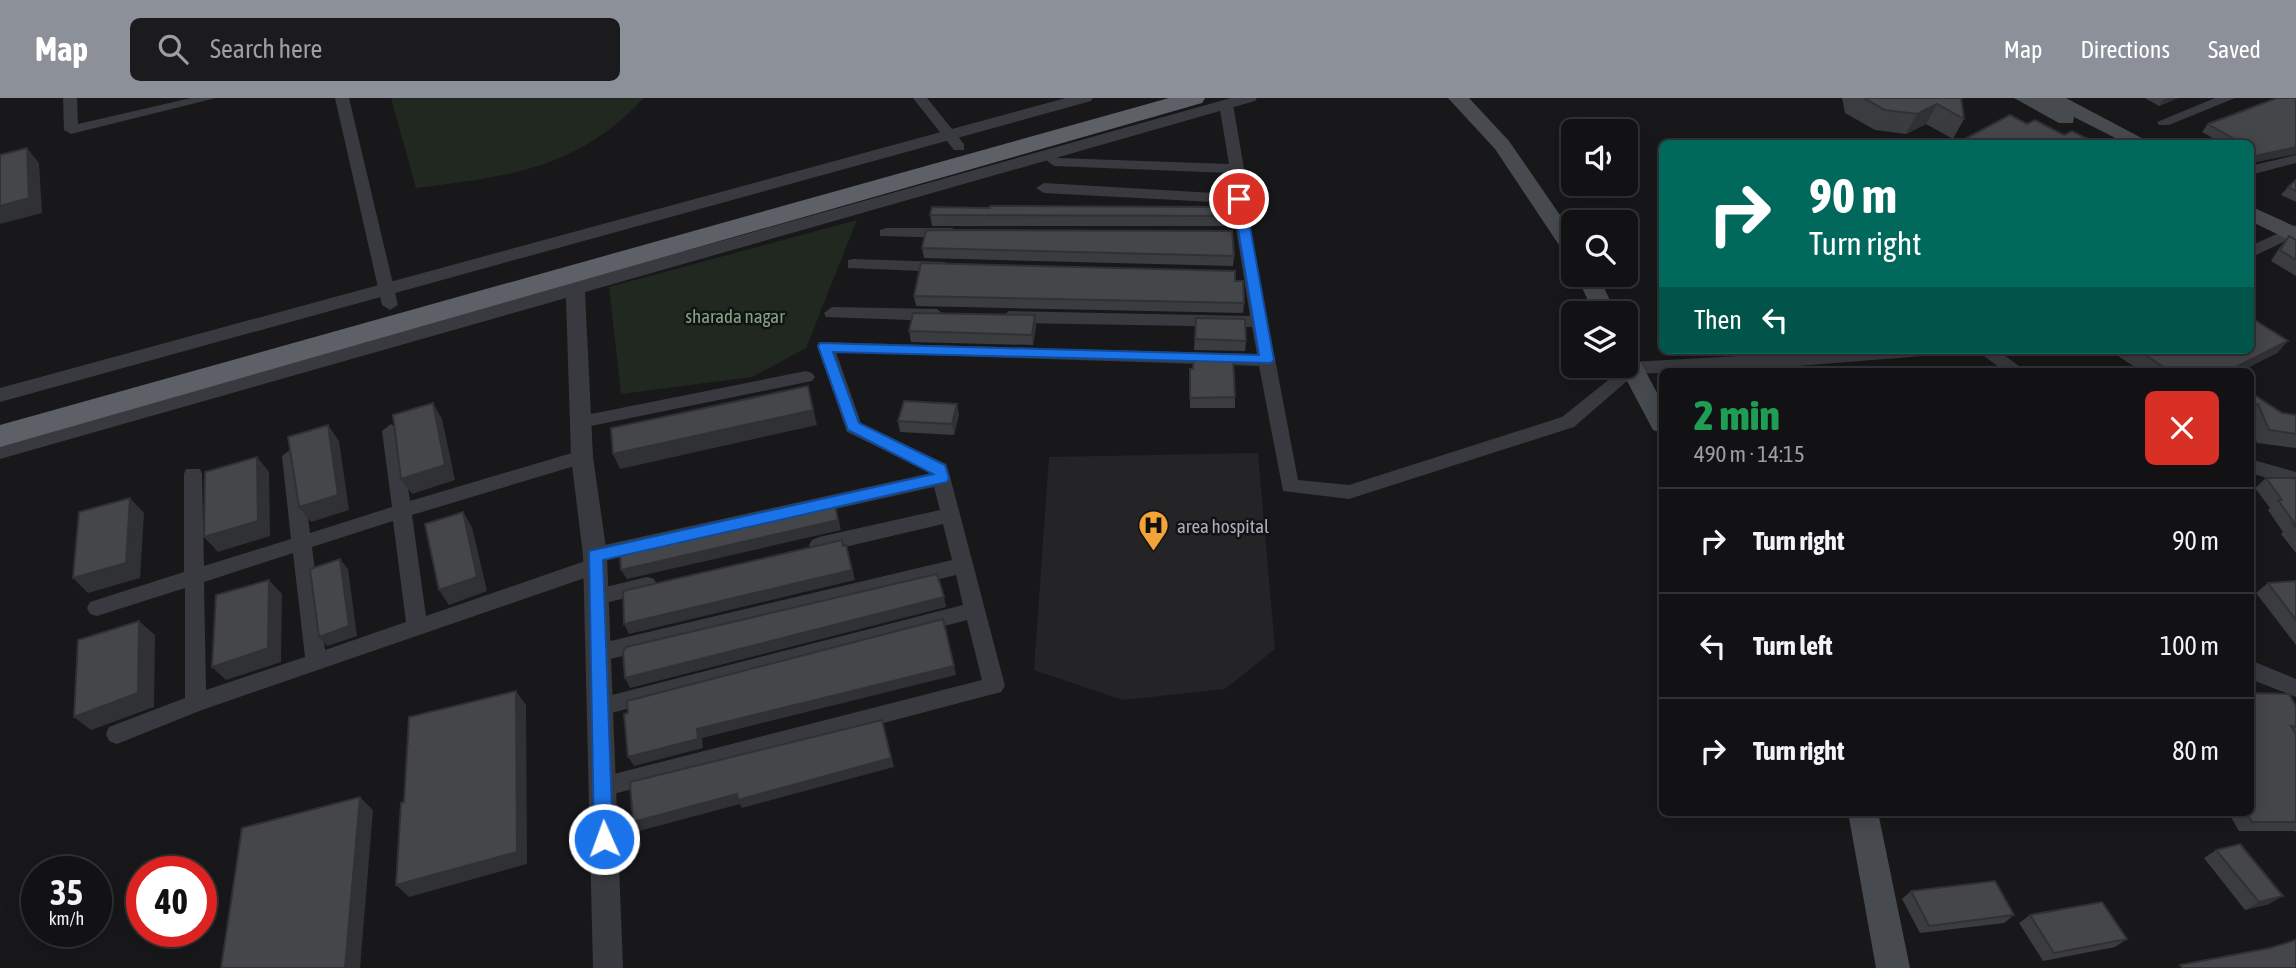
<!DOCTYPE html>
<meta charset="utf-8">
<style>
:root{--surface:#121214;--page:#1b1b1d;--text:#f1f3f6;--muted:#9c9ea0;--line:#313234;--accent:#8c9099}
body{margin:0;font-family:"Asap Condensed",sans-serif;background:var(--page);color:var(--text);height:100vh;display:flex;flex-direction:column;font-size:26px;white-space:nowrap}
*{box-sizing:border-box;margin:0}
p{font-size:23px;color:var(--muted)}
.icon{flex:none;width:38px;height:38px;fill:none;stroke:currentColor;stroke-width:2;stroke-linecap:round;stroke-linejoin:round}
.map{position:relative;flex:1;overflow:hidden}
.details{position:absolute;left:1659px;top:270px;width:595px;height:448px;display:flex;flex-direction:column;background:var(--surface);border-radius:10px;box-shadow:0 4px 18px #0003,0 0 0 2px var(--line)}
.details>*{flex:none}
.guide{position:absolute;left:1659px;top:42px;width:595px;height:214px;border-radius:10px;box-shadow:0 4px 18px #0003,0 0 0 2px var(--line);background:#00695c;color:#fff;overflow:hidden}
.buttons{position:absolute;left:1561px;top:21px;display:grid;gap:14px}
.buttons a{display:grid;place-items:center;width:77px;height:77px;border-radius:10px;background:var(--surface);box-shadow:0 4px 18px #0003,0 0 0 2px var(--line);font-size:35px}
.speed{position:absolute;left:21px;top:758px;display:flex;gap:14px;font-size:35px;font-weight:700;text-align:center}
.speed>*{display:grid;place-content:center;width:91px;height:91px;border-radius:50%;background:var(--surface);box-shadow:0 4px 18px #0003,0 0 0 2px var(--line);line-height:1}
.speed small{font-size:18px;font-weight:400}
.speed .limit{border:10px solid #d22;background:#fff;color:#111}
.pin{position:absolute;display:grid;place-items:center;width:60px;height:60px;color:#fff;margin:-30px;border:4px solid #fff;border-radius:50%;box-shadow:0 2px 7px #0007}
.me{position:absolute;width:77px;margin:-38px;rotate:358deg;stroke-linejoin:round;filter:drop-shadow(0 0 5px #0008)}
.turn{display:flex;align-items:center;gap:24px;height:147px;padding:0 35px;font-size:32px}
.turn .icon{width:91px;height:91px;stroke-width:2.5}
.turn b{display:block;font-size:49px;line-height:60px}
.then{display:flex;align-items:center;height:66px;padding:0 35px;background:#0003;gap:14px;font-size:26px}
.round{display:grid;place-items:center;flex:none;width:74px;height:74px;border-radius:10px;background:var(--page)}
.head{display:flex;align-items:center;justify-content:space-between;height:119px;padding:0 35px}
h1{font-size:42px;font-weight:800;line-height:52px;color:#1e9e55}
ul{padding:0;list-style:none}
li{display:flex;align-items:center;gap:21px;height:105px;padding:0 35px;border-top:2px solid var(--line)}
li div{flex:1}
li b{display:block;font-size:26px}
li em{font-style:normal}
header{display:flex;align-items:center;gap:42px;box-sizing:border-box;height:98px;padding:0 35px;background:var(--accent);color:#fff}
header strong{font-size:33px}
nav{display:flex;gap:38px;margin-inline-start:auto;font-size:24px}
.search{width:490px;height:63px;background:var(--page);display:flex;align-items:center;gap:18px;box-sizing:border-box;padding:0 24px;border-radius:10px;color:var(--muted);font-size:26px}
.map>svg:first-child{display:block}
.built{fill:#242427}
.green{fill:#202820}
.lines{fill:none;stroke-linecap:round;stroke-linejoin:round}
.minor{fill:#393a3f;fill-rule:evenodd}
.tertiary{fill:#393a3f;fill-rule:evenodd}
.secondary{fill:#474a4f;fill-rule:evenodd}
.trunk{fill:#5d6067;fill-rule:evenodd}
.wall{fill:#3a3c40}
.shaded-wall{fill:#303134}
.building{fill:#44464a;stroke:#303134;stroke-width:2}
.route{fill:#1a73e8;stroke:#114b97;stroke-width:2}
.labels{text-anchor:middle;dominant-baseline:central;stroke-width:5;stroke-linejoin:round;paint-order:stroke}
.park-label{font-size:19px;fill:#82a581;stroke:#131315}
.poi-label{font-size:19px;fill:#aab0ba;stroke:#131315;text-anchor:start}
</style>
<header>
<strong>Map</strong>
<div class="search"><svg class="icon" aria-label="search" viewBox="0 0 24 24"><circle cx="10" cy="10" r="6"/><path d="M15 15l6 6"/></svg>Search here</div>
<nav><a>Map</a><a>Directions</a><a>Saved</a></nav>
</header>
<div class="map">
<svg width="2296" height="870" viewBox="0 0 2296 870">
<rect width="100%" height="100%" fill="#18181a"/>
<!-- built -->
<path class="built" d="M 1258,355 L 1275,551 L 1225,591 L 1123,602 L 1034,572 L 1049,359 Z"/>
<!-- green -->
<path class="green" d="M 391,0 L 644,0 C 576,72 509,78 416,90 Z
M 857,122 L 806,250 L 752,279 L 621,296 L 609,189 Z"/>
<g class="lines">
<!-- minor -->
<path class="minor" d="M 63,0 L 77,0 L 78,26 L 191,0 L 216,0 L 71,36 L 64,32 Z
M 335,0 L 349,0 L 398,207 L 390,212 L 382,207 Z
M 913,0 L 927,0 L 964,46 L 964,52 L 954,52 Z
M 2215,0 L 2235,0 L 2169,27 L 2159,27 L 2157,24 Z
M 1226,2 L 1233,6 L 1244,71 L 1249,124 L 1298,382 L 1349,387 L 1562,319 L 1631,264 L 1849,252 L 1932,252 L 1923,258 L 1785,269 L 1635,276 L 1574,329 L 1349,401 L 1283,393 L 1259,268 L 836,254 L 861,325 L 946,366 L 948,371 L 1005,588 L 1001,594 L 602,699 L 594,696 L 591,689 L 594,682 L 602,679 L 982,582 L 967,522 L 600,618 L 592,616 L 589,609 L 592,602 L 600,600 L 963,507 L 956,477 L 598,564 L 591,561 L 588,555 L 591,549 L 598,546 L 952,462 L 943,426 L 819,455 L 812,452 L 809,447 L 812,442 L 819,439 L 940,412 L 934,389 L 602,463 L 605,468 L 602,474 L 202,612 L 117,646 L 109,643 L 106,636 L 109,629 L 185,600 L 185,490 L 97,518 L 90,516 L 87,510 L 90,504 L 184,474 L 184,376 L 186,371 L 200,371 L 202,376 L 204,468 L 291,441 L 282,358 L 291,351 L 300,358 L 310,435 L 392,409 L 382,333 L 391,326 L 400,333 L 410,403 L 582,352 L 588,354 L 591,359 L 588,364 L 412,417 L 426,518 L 588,462 L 585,457 L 588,452 L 595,449 L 931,375 L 847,334 L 817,248 L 819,244 L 1257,256 L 1252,229 L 1009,225 L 1001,219 L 1009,213 L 1250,218 L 1232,105 L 1044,95 L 1036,90 L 1044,85 L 1231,96 L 1230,75 L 1054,68 L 1041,58 L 1048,54 L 1058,60 L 1229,66 L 1219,6 ZM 393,423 L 406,524 L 325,552 L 312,449 ZM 293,455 L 305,559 L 206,592 L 204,484 Z
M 2296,57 L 2296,65 L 2250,77 L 2250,68 Z
M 2296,127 L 2296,138 L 2250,160 L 2250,148 Z
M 886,130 L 952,130 L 960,135 L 952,140 L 880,138 L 880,132 Z
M 854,161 L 945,164 L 953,169 L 945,174 L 848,170 L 848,162 Z
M 832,209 L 937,211 L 945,217 L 937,223 L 826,219 L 824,215 Z
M 1976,252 L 1997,252 L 2026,273 L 2004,273 Z
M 806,273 L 812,275 L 815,279 L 812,283 L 581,330 L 572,324 L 581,318 Z
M 2250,361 L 2296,374 L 2296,388 L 2250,375 Z
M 647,479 L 654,481 L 657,487 L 654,493 L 597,507 L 590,505 L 587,499 L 590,493 L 597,491 Z
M 2250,562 L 2296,581 L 2296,599 L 2250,581 Z"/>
<!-- tertiary -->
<path class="tertiary" d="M 1066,0 L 1093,0 L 1091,3 L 0,304 L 0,290 Z
M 1231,0 L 1257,0 L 1255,3 L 585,194 L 593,359 L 607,457 L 623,870 L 593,870 L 583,457 L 571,359 L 566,200 L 0,361 L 0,345 Z"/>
<!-- secondary -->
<path class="secondary" d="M 1448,0 L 1469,0 L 1509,43 L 1573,136 L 1573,158 L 1565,156 L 1495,51 Z
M 2014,0 L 2066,0 L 2153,46 L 2127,46 L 2074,19 L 2073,25 L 2059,25 Z
M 2250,108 L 2296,129 L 2296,145 L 2250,123 Z
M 1576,177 L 1598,177 L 1616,215 L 1594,215 Z
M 1626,250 L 1634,252 L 1662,304 L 1662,335 L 1653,332 L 1619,268 L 1626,268 Z
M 1848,714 L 1878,714 L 1910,870 L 1876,870 Z"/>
<!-- trunk -->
<path class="trunk" d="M 1169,0 L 1205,0 L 1202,5 L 0,349 L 0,327 Z"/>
</g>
<!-- wall -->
<path class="wall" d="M 1842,0 L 1961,0 L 1964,21 L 1953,41 L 1926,26 L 1906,36 L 1875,32 L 1845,15 Z
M 2145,0 L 2178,0 L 2159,8 Z
M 2296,0 L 2296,56 L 2250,65 L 2221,45 L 2202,34 L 2208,26 Z
M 2296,82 L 2296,104 L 2281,97 L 2288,89 Z
M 990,110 L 1231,118 L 1231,128 L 932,128 L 930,117 Z
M 2289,138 L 2296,142 L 2296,178 L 2271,163 L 2280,149 Z
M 922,150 L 1234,158 L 1233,168 L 924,160 Z
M 1235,183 L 1244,205 L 1243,215 L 916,208 L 914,198 Z
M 1035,217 L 1036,228 L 1033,247 L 911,244 L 909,233 Z
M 1196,220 L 1246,243 L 1245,253 L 1194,252 Z
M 2288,243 L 2277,255 L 2241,273 L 2141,273 L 2109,252 L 2250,252 Z
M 1190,271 L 1235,299 L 1235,310 L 1190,310 Z
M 2250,294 L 2282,315 L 2296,317 L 2296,350 L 2257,345 L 2250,328 Z
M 959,316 L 954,337 L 900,334 L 898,323 Z
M 2266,380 L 2296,380 L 2296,455 L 2281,436 L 2283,434 L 2268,412 L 2270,410 L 2255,390 Z
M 2296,483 L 2296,547 L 2256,495 L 2268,485 Z
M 2250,595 L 2296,608 L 2296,735 L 2295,733 L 2239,733 L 2228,714 L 2250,714 Z
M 2216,752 L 2269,806 L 2245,812 L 2204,760 Z
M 1911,793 L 2014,817 L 2004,825 L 1920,835 L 1902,801 Z
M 2030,817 L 2127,841 L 2115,849 L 2043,863 L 2019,825 Z"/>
<!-- shaded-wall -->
<path class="shaded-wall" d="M 2168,0 L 2178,0 L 2159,8 L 2163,2 Z
M 1937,6 L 1926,26 L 1906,36 L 1917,16 Z
M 2296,49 L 2296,56 L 2250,65 L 2250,59 Z
M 27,50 L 39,65 L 42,115 L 0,126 L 0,108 Z
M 1035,217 L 1036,228 L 1033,247 L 1032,237 Z
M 2288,243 L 2277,255 L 2241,273 L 2228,273 Z
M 808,288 L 817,327 L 620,371 L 613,356 Z
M 433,305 L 442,321 L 455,382 L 412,396 L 401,381 Z
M 957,306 L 959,316 L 954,337 L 952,326 Z
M 328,327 L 339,343 L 349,412 L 311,424 L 299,409 Z
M 257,359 L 269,374 L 270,438 L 218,454 L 204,439 Z
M 130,400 L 144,415 L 140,480 L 88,495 L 73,480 Z
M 835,406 L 841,432 L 627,481 L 621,472 Z
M 463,414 L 472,429 L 487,493 L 449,507 L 439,492 Z
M 846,447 L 855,482 L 629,536 L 624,526 Z
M 340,461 L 348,471 L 357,538 L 327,548 L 319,539 Z
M 269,482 L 282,496 L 281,564 L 226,582 L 212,569 Z
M 944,499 L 946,509 L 630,590 L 625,580 Z
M 139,523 L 155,537 L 154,609 L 91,632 L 74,619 Z
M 954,568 L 956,577 L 702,640 L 703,650 L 634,668 L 628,659 L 697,631 Z
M 516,593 L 526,607 L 527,766 L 409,799 L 396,787 Z
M 882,622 L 894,669 L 742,710 L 740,706 L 639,733 L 633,724 L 737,696 Z
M 360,699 L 373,712 L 360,870 L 345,870 Z
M 2283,798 L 2269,806 L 2245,812 L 2259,804 Z"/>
<!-- building -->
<path class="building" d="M 1864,0 L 1961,0 L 1964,21 L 1937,6 L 1917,16 L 1885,12 Z
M 2277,0 L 2296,0 L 2296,49 L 2250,59 L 2250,46 L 2219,46 L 2234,41 L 2208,26 Z
M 2010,17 L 2027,26 L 2035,22 L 2064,37 L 2072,33 L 2098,46 L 1961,46 L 1959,44 Z
M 27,50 L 29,100 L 0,108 L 0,57 Z
M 2296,82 L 2296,93 L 2288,89 Z
M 990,108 L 1231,109 L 1231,118 L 930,117 L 932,109 L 990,110 Z
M 926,132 L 1232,133 L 1234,158 L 922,150 Z
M 2289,138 L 2296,142 L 2296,162 L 2280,152 Z
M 921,165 L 1235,173 L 1235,183 L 1243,183 L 1244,205 L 914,198 Z
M 913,215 L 1035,217 L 1032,237 L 909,233 Z
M 2250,219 L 2288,243 L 2228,273 L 2169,273 L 2138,252 L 2250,252 Z
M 1196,220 L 1245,221 L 1246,243 L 1195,241 Z
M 1194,258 L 1233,259 L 1235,299 L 1190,300 L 1190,271 L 1193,271 Z
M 808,288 L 813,312 L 613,356 L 611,330 Z
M 2250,294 L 2282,315 L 2296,317 L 2296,336 L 2269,332 L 2258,306 L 2250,310 Z
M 904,303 L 957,306 L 952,326 L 898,323 Z
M 433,305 L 445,367 L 401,381 L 393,317 Z
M 328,327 L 338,397 L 299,409 L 288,339 Z
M 257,359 L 258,423 L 204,439 L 205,374 Z
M 2266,380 L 2296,380 L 2296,430 L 2292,426 L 2295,426 L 2278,402 L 2282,402 Z
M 130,400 L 126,465 L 73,480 L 79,414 Z
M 835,406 L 838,422 L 621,472 L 620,455 Z
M 463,414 L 477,479 L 439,492 L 425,426 Z
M 842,442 L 843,448 L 846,447 L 852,472 L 624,526 L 623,493 Z
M 340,461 L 349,528 L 319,539 L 310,471 Z
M 937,476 L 944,499 L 625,580 L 623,554 L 626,549 Z
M 269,482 L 268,550 L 212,569 L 216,497 Z
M 2296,483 L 2296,522 L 2268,485 Z
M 943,521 L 954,568 L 697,631 L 698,641 L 628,659 L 624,616 L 628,615 L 627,603 Z
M 139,523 L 138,595 L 74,619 L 78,542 Z
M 516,593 L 517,754 L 396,787 L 401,705 L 404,704 L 409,619 Z
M 2250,595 L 2289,596 L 2296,608 L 2296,629 L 2291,628 L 2296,636 L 2296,724 L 2252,724 L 2246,714 L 2250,714 L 2250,689 L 2251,689 L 2250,687 Z
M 882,622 L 891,660 L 738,702 L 737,696 L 633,724 L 630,684 Z
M 360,699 L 345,870 L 221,870 L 242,730 Z
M 2240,746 L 2283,798 L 2259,804 L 2216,752 Z
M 1995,783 L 2014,817 L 1929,828 L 1911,793 Z
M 2102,804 L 2127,841 L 2054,855 L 2030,817 Z
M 2296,842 L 2296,870 L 2182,870 L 2180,867 L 2270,850 Z"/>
<!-- route -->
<path class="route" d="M 1239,97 L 1245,101 L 1274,262 L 1271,265 L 833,254 L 859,325 L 945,367 L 949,380 L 947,384 L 603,462 L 613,741 L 611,747 L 604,750 L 597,747 L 594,741 L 589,453 L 933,376 L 848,332 L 818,248 L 820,245 L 1259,257 L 1233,101 Z"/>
<!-- icons -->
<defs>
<symbol id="hospital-pin" viewBox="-11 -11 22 30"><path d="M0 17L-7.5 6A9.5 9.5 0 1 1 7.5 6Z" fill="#f3a437" stroke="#131315"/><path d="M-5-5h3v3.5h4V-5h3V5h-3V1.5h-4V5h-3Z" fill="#111"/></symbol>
</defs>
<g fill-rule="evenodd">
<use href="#hospital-pin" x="1136" y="410" width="35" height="47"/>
</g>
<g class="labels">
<!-- park labels -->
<g class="park-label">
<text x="735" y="218">sharada nagar</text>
</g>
<!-- poi labels -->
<g class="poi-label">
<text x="1177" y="428">area hospital</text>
</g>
</g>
</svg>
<div class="buttons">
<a><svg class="icon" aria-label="sound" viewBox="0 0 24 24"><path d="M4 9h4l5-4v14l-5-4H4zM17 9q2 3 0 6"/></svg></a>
<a><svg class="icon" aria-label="search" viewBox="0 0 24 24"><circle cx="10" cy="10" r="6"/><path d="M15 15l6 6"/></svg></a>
<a><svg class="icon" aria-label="layers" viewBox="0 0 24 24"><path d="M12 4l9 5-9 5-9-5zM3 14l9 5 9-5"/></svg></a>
</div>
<div class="speed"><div>35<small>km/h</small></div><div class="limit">40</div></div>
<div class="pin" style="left:1239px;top:101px;background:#d93025"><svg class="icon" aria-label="arrive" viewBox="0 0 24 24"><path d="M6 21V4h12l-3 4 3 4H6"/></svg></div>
<svg class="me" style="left:604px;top:741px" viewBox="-20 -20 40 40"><circle r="17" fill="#1a73e8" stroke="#fff" stroke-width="3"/><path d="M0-11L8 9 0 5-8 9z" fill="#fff"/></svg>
<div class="guide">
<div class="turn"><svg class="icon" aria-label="right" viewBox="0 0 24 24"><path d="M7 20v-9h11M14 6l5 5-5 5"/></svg><div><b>90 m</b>Turn right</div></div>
<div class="then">Then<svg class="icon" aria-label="left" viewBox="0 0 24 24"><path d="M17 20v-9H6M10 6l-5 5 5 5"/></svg></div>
</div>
<section class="details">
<div class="head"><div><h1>2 min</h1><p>490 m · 14:15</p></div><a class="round" style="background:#d93025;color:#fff"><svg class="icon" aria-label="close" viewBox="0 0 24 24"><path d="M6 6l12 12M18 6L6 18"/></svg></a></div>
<ul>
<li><svg class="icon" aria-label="right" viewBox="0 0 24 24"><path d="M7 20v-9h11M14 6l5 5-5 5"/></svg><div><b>Turn right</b></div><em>90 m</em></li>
<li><svg class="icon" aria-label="left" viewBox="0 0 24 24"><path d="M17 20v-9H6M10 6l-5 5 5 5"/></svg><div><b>Turn left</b></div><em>100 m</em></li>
<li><svg class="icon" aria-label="right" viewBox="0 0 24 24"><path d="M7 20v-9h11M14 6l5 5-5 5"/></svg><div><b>Turn right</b></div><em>80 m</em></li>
</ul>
</section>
</div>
